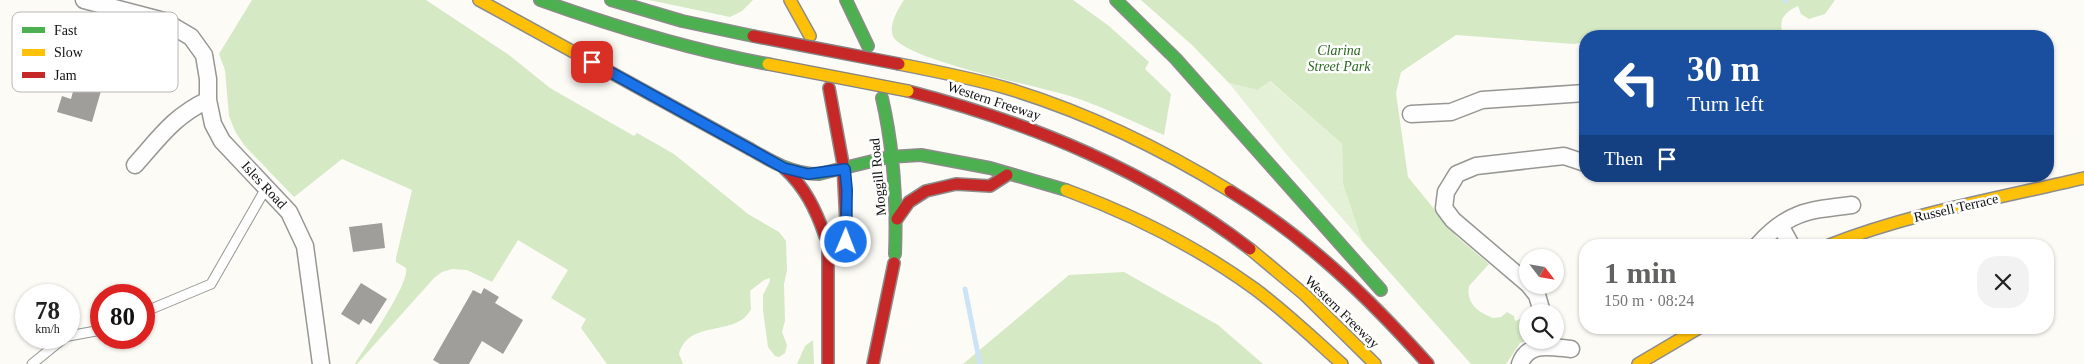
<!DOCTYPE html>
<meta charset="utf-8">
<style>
:root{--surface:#fff;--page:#f2f2f2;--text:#222;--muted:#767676;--accent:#636260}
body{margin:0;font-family:Georgia,serif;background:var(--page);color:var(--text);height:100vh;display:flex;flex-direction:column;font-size:19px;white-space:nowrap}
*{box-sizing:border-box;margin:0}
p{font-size:16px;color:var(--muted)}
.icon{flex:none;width:28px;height:28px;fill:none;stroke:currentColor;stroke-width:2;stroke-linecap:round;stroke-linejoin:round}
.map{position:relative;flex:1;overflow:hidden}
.side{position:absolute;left:1579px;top:239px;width:475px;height:95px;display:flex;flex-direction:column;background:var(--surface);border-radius:20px;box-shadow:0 1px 4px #0004}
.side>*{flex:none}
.guide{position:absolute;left:1579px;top:30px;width:475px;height:152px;border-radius:20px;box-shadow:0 1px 4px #0004;background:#1a4fa0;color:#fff;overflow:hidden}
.needle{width:32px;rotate:121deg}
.buttons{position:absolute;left:1519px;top:249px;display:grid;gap:10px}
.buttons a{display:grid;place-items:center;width:45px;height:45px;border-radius:50%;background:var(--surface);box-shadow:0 1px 4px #0004;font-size:25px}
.speed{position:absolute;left:15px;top:284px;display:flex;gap:10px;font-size:25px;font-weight:700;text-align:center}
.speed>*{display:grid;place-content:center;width:65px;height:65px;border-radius:50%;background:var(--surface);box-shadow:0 1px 4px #0004;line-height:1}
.speed small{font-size:12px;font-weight:400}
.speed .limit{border:8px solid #d22;background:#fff;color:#111}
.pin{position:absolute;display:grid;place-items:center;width:42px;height:42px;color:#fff;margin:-21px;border-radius:10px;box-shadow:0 2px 8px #0006}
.me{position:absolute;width:55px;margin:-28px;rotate:1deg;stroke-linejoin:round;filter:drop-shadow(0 0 4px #0008)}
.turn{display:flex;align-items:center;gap:18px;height:105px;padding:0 25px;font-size:22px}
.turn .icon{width:65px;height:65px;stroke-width:2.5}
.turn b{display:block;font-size:35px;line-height:42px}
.then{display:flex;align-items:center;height:48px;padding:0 25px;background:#0003;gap:10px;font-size:19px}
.round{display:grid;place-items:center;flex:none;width:52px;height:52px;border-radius:20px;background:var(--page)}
.overview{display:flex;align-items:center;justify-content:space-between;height:85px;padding:0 25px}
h1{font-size:30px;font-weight:600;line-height:38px;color:var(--accent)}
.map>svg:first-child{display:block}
.green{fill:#e4f1d6}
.forest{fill:#d4e9c4}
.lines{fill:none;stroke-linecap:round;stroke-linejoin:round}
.stream{stroke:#cce4f5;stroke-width:5}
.building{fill:#a09e9b}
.lane-casing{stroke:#969694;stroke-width:11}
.street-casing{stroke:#969694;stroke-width:19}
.fast-casing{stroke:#8d8c8a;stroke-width:14}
.slow-casing{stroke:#8d8c8a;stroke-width:14}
.jam-casing{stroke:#8d8c8a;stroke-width:14}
.lane{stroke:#fffefe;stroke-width:9}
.street{stroke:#fffefe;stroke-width:16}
.fast{stroke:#4caf50;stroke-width:11}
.slow{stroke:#ffc107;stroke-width:11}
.jam{stroke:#c62828;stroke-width:11}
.slow-bridge-casing{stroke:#848381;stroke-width:14;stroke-linecap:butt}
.jam-bridge-casing{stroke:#848381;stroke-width:14;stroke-linecap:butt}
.slow-bridge{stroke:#ffc107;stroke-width:11}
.jam-bridge{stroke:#c62828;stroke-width:11}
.route-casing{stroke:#114b97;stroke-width:12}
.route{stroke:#1a73e8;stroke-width:9}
.labels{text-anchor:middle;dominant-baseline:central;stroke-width:5;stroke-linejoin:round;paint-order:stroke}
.park-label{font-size:14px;font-style:italic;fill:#2a6720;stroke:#fff}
.street-label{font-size:14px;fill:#101010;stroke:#fff}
.key{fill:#fff;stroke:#b7b7b7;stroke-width:1}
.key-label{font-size:14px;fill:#101010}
</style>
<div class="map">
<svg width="2084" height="364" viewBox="0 0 2084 364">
<rect width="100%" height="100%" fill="#fcfbf6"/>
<!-- green -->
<path class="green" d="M 1269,81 L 1342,144 L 1343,184 L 1362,241 L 1287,155 L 1229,83 L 1257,90 Z"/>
<!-- forest -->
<path class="forest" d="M 252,0 L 426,0 L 509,55 L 550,88 L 634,136 L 637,133 L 674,154 L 748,214 L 779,232 L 786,241 L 787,270 L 784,284 L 785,321 L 782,332 L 787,345 L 785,353 L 779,357 L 775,356 L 768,347 L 763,310 L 763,295 L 770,281 L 770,278 L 764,280 L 750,291 L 751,309 C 737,338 689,318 679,354 L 683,364 L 607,364 L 581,328 L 586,319 L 551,298 L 568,270 L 518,240 L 492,282 L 467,270 L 452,269 L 442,272 L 434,278 L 357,364 L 355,364 C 365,347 410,284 406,268 L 396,262 L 396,258 L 412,190 L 342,159 L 294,197 L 244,145 L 235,131 L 229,116 L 225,70 L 219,54 Z
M 649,0 L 753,0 L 742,11 L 730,17 Z
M 904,0 L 1073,0 L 1109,26 L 1149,62 L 1145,69 L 1171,94 L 1164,135 C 1133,122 1102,106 1070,96 C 1037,86 911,61 894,38 C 887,27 898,9 904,0 Z
M 1141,0 L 1835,0 L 1825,14 L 1809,19 L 1801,14 L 1798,6 C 1784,12 1777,21 1784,36 L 1585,36 L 1585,42 L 1574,44 L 1456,35 L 1401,72 L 1396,93 L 1408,177 L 1457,237 L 1489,264 L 1469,286 C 1466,304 1478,312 1493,318 L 1501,317 L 1507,312 L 1514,316 L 1515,321 L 1520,319 L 1527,321 L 1528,340 L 1520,343 L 1506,364 L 1471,364 L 1362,241 L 1343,184 L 1342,144 L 1270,81 L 1257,90 L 1229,83 L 1192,45 Z
M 1124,272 L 1218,325 L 1263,364 L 963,364 L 1069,275 Z
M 813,340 L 814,364 L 797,364 L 805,346 Z"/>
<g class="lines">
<!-- stream -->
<path class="stream" d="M 1785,0 L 1785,1
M 965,289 L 980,364"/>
</g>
<!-- building -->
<path class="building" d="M 82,36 L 114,46 L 92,122 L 57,112 L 62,96 L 71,99 L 80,65 L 73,63 Z
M 382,223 L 385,248 L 353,252 L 349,227 Z
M 361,283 L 387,299 L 371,324 L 363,319 L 359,325 L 341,314 Z
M 484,288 L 499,297 L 495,303 L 523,320 L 503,354 L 482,341 L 469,364 L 440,364 L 433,360 L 473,290 L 481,294 Z"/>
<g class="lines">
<defs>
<path id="lane" d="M 144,312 L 211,284 L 266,188
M 69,336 L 101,330
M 32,364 L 64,338"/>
<path id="street" d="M 84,0 L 164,21 L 191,37 L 204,55 L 208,79 L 208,100 L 213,124 L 222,141 L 289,212 L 305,246 L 321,364
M 1411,114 L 1451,112 L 1482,100 L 1585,93
M 135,165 C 160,137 174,116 208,100
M 1780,225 L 1791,245
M 1758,245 C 1788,211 1810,210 1852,205
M 1528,284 L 1453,220 L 1444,208 L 1446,192 L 1457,174 L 1476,166 L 1564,156 L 1585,163
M 1529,285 L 1537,295 L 1542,312
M 1520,364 C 1528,341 1551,347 1571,349"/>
<path id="fast" d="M 540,0 C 615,27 690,50 768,64
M 611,0 L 682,21 L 753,36
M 846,0 L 868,46
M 1116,0 L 1176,59 L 1381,290
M 882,98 C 894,150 897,201 895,254
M 750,149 C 772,162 793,174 819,174 L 889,157 L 921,155 L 990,168 L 1066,190"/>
<path id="slow" d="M 479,0 L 750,149
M 790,0 L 810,36
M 899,64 C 935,71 971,78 1006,88 C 1086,112 1160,148 1230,191
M 1066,190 C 1134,215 1197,247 1255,289 C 1286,312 1314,339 1342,364
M 1829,245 C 1911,213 1999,198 2084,178
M 1250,249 L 1305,295 L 1375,364
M 1638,364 L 1699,328"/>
<path id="jam" d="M 829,88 L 843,164 L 847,242
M 908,91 C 1032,123 1148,171 1250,249
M 784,168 C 805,187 816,210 825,236
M 1230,191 C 1306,237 1369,298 1428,364
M 897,219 L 909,202 L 926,191 L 956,184 L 990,186 L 1007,175
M 828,246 L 828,364
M 873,364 L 894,263"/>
</defs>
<!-- lane casing -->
<use href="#lane" class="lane-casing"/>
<!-- street casing -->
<use href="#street" class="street-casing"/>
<!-- fast casing -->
<use href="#fast" class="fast-casing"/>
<!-- slow casing -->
<use href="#slow" class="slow-casing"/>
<!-- jam casing -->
<use href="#jam" class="jam-casing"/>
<!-- lane -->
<use href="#lane" class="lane"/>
<!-- street -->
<use href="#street" class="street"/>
<!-- fast -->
<use href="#fast" class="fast"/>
<!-- slow -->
<use href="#slow" class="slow"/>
<!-- jam -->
<use href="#jam" class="jam"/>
<defs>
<path id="slow-bridge" d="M 768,64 L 908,91"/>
<path id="jam-bridge" d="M 753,36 L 899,64"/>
</defs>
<!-- slow-bridge casing -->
<use href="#slow-bridge" class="slow-bridge-casing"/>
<!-- jam-bridge casing -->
<use href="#jam-bridge" class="jam-bridge-casing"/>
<!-- slow-bridge -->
<use href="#slow-bridge" class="slow-bridge"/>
<!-- jam-bridge -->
<use href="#jam-bridge" class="jam-bridge"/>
</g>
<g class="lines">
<defs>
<path id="route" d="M 592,62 L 784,168 L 808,174 L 845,169 L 847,190 L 846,242"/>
</defs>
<!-- route casing -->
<use href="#route" class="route-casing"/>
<!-- route -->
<use href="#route" class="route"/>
</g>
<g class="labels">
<!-- park labels -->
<g class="park-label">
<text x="1339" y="50">Clarina<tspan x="1339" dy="16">Street Park</tspan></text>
</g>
<!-- street labels -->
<g class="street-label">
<text transform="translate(994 101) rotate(18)">Western Freeway</text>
<text transform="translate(878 177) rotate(-95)">Moggill Road</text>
<text transform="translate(264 185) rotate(47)">Isles Road</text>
<text transform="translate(1956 208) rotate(-13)">Russell Terrace</text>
<text transform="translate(1342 312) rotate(44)">Western Freeway</text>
</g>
</g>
<!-- legend -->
<rect x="12" y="12" width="166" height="80" rx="8" class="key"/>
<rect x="22" y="27" width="23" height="6" fill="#4caf50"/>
<rect x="22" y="49" width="23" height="7" fill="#ffc107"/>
<rect x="22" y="72" width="23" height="6" fill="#c62828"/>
<g class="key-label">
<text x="54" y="35">Fast</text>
<text x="54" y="57">Slow</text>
<text x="54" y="80">Jam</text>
</g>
</svg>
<div class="buttons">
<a><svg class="needle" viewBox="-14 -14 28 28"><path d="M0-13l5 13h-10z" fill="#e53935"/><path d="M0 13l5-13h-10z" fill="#767676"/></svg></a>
<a><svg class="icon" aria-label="search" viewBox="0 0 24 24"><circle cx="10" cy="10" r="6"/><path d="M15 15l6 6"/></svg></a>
</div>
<div class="speed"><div>78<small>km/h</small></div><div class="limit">80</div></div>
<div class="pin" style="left:592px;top:62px;background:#d93025"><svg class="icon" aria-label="arrive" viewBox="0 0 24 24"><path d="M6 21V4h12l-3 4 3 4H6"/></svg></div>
<svg class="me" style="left:846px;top:242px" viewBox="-20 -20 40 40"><circle r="17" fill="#1a73e8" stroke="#fff" stroke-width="3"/><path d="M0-11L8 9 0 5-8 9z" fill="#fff"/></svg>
<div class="guide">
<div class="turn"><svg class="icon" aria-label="left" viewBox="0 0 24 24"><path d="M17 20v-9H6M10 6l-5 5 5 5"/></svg><div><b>30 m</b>Turn left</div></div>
<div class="then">Then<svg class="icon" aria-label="arrive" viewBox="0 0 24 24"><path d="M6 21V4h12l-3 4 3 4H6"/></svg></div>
</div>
<section class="side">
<div class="overview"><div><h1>1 min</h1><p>150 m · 08:24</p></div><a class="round"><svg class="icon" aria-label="close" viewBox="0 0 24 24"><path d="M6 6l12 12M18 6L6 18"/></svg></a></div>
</section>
</div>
